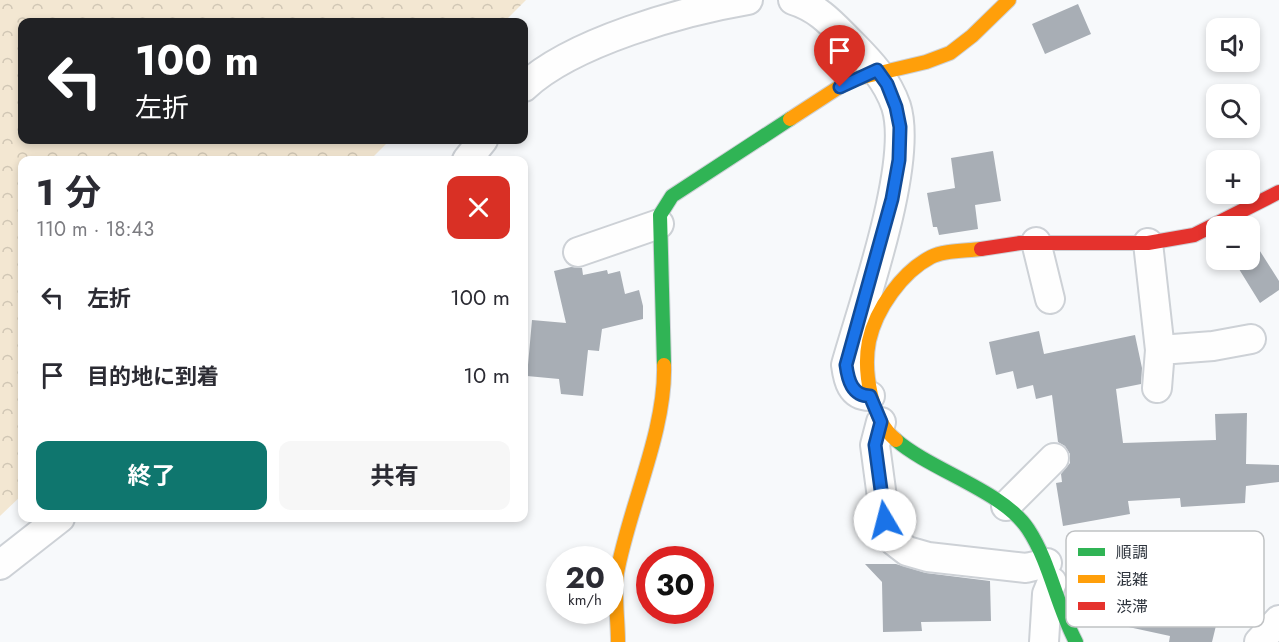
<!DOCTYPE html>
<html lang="ja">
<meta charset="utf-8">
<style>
:root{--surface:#fff;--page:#f7f7f7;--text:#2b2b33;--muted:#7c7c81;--accent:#0f766e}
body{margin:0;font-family:Jost,"Noto Sans JP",sans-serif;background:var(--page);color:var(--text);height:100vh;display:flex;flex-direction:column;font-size:22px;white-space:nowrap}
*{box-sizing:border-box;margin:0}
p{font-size:20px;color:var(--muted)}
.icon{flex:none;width:33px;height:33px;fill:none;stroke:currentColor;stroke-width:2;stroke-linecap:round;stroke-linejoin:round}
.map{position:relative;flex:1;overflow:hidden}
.panel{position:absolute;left:18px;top:156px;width:510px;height:366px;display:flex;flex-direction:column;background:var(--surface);border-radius:12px;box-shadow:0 3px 9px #0003}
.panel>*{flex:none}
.hud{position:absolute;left:18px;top:18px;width:510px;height:126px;border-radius:12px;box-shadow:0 3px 9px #0003;background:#202124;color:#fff;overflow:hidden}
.buttons{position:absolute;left:1206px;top:18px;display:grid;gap:12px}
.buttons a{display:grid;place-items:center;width:54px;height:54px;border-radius:12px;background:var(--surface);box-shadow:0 3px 9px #0003;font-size:30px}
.speed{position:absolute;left:546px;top:546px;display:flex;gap:12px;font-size:30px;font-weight:700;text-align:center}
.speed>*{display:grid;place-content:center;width:78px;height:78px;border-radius:50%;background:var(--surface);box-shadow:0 3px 9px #0003;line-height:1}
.speed small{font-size:15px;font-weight:400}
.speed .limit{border:9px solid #d22;background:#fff;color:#111}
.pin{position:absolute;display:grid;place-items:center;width:51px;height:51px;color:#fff;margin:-62px -26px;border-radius:50% 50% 50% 0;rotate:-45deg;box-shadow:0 0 6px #0007}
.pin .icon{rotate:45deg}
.me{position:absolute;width:66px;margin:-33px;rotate:352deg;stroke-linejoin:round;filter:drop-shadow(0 0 4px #0008)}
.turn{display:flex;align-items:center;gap:21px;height:126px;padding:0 18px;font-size:27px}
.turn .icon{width:78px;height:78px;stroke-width:2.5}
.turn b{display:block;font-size:42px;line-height:51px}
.round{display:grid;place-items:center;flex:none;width:63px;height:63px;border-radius:12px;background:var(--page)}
.summary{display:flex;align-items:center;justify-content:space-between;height:102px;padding:0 18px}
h1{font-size:36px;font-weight:700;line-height:45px}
.button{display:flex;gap:12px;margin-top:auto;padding:12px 18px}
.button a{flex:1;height:69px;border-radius:12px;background:var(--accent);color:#fff;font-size:24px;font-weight:700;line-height:69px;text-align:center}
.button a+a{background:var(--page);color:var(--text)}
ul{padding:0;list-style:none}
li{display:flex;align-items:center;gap:18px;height:78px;padding:0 18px}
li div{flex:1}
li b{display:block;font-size:22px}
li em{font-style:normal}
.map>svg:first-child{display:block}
.forest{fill:url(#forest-crowns)}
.building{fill:#a8aeb5}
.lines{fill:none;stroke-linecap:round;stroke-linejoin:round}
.street-casing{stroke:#cdd1d6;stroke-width:32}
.fast-casing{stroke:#cdd1d6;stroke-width:16}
.slow-casing{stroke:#cdd1d6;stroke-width:16}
.jam-casing{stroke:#cdd1d6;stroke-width:16}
.street{stroke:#fefefe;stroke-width:28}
.fast{stroke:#30b455;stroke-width:14}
.slow{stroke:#ff9f0a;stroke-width:14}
.jam{stroke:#e5322d;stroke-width:14}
.route-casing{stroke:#114b97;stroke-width:15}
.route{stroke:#1a73e8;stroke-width:10}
.key{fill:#fff;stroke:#c0c2c4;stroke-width:1.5}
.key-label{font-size:16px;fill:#2d333c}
</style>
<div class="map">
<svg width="1279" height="642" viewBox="0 0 1279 642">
<defs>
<pattern id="forest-crowns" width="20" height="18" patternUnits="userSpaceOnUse" patternTransform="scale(1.5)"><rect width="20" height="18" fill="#f3e7d2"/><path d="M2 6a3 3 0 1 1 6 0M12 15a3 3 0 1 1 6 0" fill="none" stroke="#d1c7b5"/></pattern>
</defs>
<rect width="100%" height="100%" fill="#f7f9fb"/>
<!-- forest -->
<path class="forest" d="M 0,0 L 526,0 L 504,22 L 22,22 L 22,140 L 390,140 L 370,160 L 22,160 L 22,495 L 0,516 Z"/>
<!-- building -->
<path class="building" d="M 1078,4 L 1091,34 L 1045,54 L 1032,24 Z
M 993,151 L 1001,201 L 975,205 L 978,229 L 939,235 L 937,227 L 933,227 L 927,193 L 955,188 L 951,158 Z
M 1258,248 L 1279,281 L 1279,290 L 1260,303 L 1234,261 L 1250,260 L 1250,253 Z
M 571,267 L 582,268 L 583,275 L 607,270 L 608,274 L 620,271 L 625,294 L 639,290 L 643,306 L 643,319 L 602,329 L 599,351 L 588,350 L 583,396 L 561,394 L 559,379 L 527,376 L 532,320 L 566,323 L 554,271 Z
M 1039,331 L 1044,354 L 1135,335 L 1142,368 L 1141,384 L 1116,389 L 1123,443 L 1216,440 L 1215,414 L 1247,413 L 1246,464 L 1279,465 L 1279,482 L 1246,486 L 1245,503 L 1181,507 L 1180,498 L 1128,501 L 1130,514 L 1063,526 L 1056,483 L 1062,482 L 1061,474 L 1070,463 L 1070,454 L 1065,446 L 1058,442 L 1052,395 L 1036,399 L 1033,385 L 1017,389 L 1013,371 L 996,375 L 989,342 Z
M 1124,563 L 1203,581 L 1200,592 L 1223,597 L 1212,642 L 1169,642 L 1170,636 L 1110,623 Z
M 865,564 L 896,564 L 926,573 L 990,581 L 991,621 L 921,622 L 922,631 L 883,632 L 882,582 Z"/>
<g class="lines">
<defs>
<path id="street" d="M 793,0 C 819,8 833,25 851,43 C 870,62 887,80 896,106 C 914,162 863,304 846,365 C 848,380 851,396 870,396
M 524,87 C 572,42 683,11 748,0
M 467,160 L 483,140
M 1036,242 L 1050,299
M 1148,243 L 1160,350 L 1157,388
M 578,252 L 659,224
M 1160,350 L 1213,346 L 1251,339
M 881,422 L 875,445 L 885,520 L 894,541 L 907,551 L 928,557 L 1026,568 L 1047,563
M 1006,506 L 1054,458
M 0,565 L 60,518
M 1044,642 L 1047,594 L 1052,582
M 1259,642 L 1279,620"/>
<path id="fast" d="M 664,365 L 660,215 L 672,196 L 790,119
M 896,440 C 932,471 1003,491 1028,529 C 1051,564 1056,605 1076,642"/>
<path id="slow" d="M 790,119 L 850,80 L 926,62 L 950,53 L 972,36 L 1009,0
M 896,440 C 871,420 863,371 869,341 C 876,309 902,272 931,257 C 944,250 966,251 981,249
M 618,642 C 618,620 614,594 617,573 C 629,507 666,431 664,365"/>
<path id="jam" d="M 981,249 L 1020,243 L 1148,243 L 1194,235 L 1279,192"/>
</defs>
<!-- street casing -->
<use href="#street" class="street-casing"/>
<!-- fast casing -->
<use href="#fast" class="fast-casing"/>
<!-- slow casing -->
<use href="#slow" class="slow-casing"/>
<!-- jam casing -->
<use href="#jam" class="jam-casing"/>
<!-- street -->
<use href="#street" class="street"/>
<!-- fast -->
<use href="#fast" class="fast"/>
<!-- slow -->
<use href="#slow" class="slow"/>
<!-- jam -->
<use href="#jam" class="jam"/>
</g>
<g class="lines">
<defs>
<path id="route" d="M 840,87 L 877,70 L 887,84 L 896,107 L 900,127 L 899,160 L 892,199 L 846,365 C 848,380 852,396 870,396 L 881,422 L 875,445 L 885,520"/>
</defs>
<!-- route casing -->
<use href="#route" class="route-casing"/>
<!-- route -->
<use href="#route" class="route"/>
</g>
<!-- legend -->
<rect x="1066" y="531" width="198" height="96" rx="9" class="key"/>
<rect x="1078" y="548" width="27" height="8" fill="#30b455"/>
<rect x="1078" y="575" width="27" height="8" fill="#ff9f0a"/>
<rect x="1078" y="602" width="27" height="8" fill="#e5322d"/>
<g class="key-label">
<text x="1116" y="558">順調</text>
<text x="1116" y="585">混雑</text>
<text x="1116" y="612">渋滞</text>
</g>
</svg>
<div class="buttons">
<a><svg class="icon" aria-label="sound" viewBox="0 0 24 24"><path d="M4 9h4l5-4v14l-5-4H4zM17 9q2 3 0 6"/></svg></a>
<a><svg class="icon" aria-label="search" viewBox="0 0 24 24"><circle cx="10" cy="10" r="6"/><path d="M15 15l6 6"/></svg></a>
<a>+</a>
<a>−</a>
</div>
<div class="speed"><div>20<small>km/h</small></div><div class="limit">30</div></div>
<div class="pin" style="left:840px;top:87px;background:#d93025"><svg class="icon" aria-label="arrive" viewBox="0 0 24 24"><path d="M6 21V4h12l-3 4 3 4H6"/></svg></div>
<svg class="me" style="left:885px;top:520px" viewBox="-20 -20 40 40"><circle r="19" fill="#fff"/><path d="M0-13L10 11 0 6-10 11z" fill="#1a73e8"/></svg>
<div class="hud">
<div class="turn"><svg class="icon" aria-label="left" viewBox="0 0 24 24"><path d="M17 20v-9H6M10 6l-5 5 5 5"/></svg><div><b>100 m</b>左折</div></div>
</div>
<section class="panel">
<div class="summary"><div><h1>1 分</h1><p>110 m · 18:43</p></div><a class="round" style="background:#d93025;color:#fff"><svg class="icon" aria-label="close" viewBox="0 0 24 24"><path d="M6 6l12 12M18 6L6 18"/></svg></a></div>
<ul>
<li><svg class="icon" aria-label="left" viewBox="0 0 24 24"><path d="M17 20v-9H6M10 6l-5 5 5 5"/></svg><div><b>左折</b></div><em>100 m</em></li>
<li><svg class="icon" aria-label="arrive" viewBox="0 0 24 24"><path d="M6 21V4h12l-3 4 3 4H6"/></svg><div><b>目的地に到着</b></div><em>10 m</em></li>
</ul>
<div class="button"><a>終了</a><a>共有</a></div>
</section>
</div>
